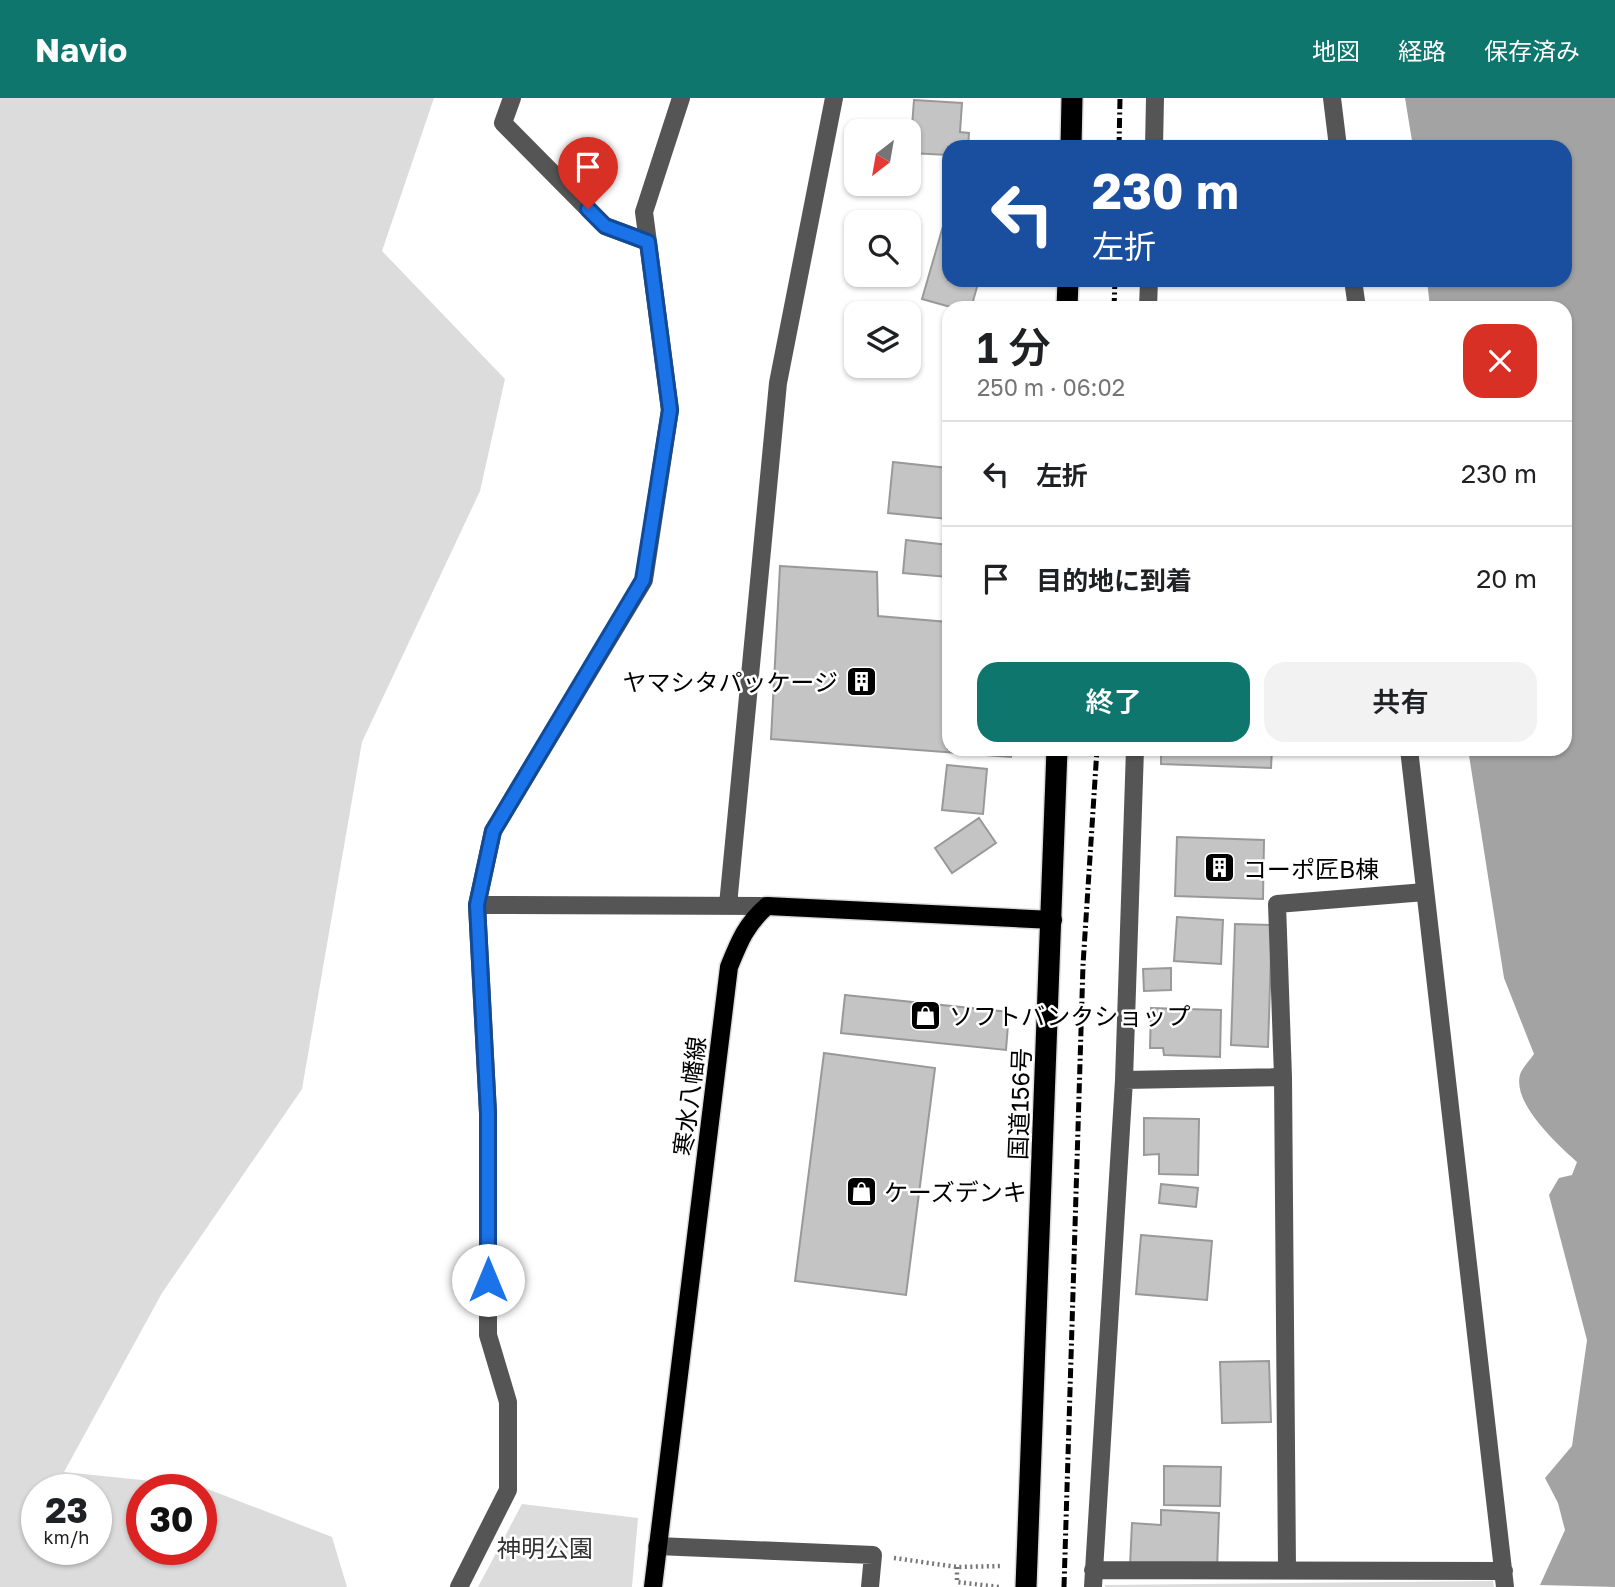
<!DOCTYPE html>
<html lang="ja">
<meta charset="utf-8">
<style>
:root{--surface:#fff;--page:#f2f2f2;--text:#202124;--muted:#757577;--line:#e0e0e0;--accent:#0f766e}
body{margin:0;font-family:"Golos Text","Noto Sans JP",sans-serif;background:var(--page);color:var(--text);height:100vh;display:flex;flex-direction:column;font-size:26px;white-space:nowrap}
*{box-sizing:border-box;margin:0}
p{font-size:23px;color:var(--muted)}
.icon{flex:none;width:38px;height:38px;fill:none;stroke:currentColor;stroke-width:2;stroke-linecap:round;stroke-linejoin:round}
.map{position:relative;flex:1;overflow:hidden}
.side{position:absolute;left:942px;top:203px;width:630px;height:455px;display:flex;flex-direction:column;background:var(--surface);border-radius:21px;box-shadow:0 2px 5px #0004}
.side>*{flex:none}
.hud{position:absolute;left:942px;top:42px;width:630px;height:147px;border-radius:21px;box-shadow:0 2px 5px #0004;background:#1a4fa0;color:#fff;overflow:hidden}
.needle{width:46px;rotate:211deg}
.fabs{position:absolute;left:844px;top:21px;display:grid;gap:14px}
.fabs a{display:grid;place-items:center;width:77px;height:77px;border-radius:14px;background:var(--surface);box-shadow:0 2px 5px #0004;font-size:35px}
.speed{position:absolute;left:21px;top:1376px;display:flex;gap:14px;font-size:35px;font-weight:700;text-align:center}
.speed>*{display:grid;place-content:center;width:91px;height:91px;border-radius:50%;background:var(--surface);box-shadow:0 2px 5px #0004;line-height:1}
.speed small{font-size:18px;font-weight:400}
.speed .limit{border:10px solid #d22;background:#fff;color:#111}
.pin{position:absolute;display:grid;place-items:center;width:60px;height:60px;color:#fff;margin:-72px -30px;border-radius:50% 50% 50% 0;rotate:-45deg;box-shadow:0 0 7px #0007}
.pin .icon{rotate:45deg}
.me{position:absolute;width:77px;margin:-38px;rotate:0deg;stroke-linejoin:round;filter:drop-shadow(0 0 5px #0008)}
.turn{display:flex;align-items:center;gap:24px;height:147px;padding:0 35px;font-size:32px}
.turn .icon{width:91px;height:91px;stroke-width:2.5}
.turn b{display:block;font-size:49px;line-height:60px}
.round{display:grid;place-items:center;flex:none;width:74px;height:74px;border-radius:21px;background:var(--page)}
.head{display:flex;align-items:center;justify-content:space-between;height:119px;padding:0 35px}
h1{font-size:42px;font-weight:600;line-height:52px}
.cta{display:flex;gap:14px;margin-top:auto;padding:14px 35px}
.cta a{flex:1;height:80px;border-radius:21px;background:var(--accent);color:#fff;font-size:28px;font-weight:600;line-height:80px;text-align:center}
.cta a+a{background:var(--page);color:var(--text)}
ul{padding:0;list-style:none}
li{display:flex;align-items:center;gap:21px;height:105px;padding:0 35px;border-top:2px solid var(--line)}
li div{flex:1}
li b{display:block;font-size:26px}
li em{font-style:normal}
header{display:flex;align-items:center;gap:42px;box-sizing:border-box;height:98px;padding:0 35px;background:var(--accent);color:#fff}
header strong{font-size:33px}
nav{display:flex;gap:38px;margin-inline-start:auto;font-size:24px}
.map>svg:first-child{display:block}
.green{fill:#dcdcdc;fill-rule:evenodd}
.water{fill:#a3a3a3}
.building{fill:#c4c4c4;stroke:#999;stroke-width:2}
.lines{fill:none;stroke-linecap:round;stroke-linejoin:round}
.major-casing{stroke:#dbdbdb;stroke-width:21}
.highway-casing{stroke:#dbdbdb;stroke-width:24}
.path{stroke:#777;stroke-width:4.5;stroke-dasharray:2 3.5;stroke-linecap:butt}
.minor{stroke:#555;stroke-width:18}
.major{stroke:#000;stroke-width:18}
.highway{stroke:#000;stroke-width:21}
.rail{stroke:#000;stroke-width:5;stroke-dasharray:10 3.5 2 3.5;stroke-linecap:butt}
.route-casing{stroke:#114b97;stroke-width:18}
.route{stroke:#1a73e8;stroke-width:12}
.labels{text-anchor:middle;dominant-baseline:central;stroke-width:5;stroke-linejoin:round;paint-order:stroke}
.poi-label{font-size:24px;fill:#000;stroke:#fff;text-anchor:start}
.street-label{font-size:24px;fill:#000;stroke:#fff}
.park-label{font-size:24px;fill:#333;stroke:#fff}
</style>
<header>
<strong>Navio</strong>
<nav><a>地図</a><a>経路</a><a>保存済み</a></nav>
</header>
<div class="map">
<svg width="1615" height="1489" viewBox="0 0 1615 1489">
<rect width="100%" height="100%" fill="#fff"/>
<!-- green -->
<path class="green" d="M 0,0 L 434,0 L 382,153 L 505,281 L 480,393 L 362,644 L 302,991 L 162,1195 L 64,1374 L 200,1388 L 332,1439 L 347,1489 L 0,1489 ZM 37,1391 L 96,1391 L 96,1451 L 37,1451 ZM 142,1391 L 201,1391 L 201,1451 L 142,1451 Z
M 522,1406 L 638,1420 L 632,1489 L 478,1489 Z
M 1493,1483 L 1494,1489 L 1105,1489 L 1105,1487 Z"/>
<!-- water -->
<path class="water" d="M 1405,0 L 1615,0 L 1615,1489 L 1540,1487 L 1565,1432 L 1558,1405 L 1545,1380 L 1572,1348 L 1587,1242 L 1549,1097 L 1559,1080 L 1572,1077 L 1577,1064 C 1558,1047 1509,1003 1521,974 C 1524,968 1530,962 1534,956 L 1504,880 L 1468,651 L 1564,651 L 1564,210 L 1430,210 L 1427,182 L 1564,182 L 1564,49 L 1413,49 Z"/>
<!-- building -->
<path class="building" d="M 914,2 L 962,5 L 960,34 L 969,35 L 968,49 L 948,49 L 948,57 L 910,55 Z
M 948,111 L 948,182 L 979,182 L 971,210 L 954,210 L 922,201 Z
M 893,364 L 948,370 L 948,421 L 888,415 Z
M 906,442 L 948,447 L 948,479 L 903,475 Z
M 780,468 L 877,474 L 878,518 L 948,524 L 948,651 L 1012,651 L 1011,659 L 771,641 Z
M 1161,651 L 1272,651 L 1271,670 L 1161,666 Z
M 947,667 L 987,671 L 983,716 L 942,712 Z
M 979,720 L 996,745 L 952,775 L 935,750 Z
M 1177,739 L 1264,742 L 1263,801 L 1175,798 Z
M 1177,819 L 1223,822 L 1221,866 L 1174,863 Z
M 1235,826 L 1272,827 L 1268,949 L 1231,947 Z
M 1171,870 L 1171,892 L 1144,893 L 1143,871 Z
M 845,897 L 1009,914 L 1006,952 L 841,935 Z
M 1151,910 L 1221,912 L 1220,959 L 1164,957 L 1163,950 L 1150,950 Z
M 824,955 L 935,970 L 906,1197 L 795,1183 Z
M 1144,1020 L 1199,1021 L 1198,1077 L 1159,1076 L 1159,1056 L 1144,1057 Z
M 1161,1086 L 1198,1090 L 1196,1109 L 1159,1105 Z
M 1141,1137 L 1212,1143 L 1207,1202 L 1136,1196 Z
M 1269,1263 L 1271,1324 L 1222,1325 L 1220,1264 Z
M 1164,1368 L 1221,1369 L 1220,1408 L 1164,1407 Z
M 1161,1412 L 1219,1415 L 1217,1472 L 1130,1468 L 1132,1425 L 1161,1427 Z"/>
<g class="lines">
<defs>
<path id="major" d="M 653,1489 L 729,869 C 739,844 746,826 767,808 L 1053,822"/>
<path id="highway" d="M 1071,49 L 1072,0
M 1067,210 L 1068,182
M 1026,1489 L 1057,651"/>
</defs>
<!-- major casing -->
<use href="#major" class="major-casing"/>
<!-- highway casing -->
<use href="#highway" class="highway-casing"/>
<!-- path -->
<path class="path" d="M 894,1460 L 957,1469 L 1001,1468
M 957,1469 L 957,1484 L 999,1489"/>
<!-- minor -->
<path class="minor" d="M 512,0 L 503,25 L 605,128 L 648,144
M 1332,0 L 1338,49
M 1154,49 L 1155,0
M 1353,182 L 1357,210
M 1148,210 L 1149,182
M 1409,651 L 1505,1489
M 477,807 L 767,808
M 728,807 L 778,285 L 834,0
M 1124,982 L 1283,979
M 657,1448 L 873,1457 L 870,1489
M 1093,1472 L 1504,1473
M 1287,1472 L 1283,979 L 1277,806 L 1425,794
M 459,1489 L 508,1392 L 508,1304 L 488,1237 L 488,1015 L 477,807 L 493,733 L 644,482 L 670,312 L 644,114 L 681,0
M 1093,1489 L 1124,982 L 1135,651"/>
<!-- major -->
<use href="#major" class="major"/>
<!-- highway -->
<use href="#highway" class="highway"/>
<!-- rail -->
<path class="rail" d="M 1119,49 L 1120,0
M 1114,210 L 1115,182
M 1064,1489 L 1083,867 L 1097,651"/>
</g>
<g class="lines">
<defs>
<path id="route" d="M 488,1182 L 488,1015 L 477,807 L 493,733 L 643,482 L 670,312 L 648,144 L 605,128 L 588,111"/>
</defs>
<!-- route casing -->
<use href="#route" class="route-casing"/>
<!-- route -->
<use href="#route" class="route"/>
</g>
<!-- icons -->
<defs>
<symbol id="building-square" viewBox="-11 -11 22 22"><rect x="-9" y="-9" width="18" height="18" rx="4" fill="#000" stroke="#fff"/><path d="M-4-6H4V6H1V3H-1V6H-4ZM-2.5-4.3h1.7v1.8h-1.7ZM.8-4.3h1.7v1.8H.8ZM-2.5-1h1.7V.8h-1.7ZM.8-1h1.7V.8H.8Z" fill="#fff"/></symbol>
<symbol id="shop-square" viewBox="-11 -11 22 22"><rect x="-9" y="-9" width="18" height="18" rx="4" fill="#000" stroke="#fff"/><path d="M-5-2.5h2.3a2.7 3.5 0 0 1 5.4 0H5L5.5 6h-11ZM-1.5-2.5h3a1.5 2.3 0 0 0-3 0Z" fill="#fff"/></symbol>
</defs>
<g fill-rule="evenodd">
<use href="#building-square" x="844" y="566" width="35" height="35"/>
<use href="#building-square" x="1202" y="752" width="35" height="35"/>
<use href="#shop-square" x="908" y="900" width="35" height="35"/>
<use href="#shop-square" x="844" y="1076" width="35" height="35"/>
</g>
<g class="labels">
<!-- poi labels -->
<g class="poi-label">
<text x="838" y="583" text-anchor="end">ヤマシタパッケージ</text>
<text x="1243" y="770">コーポ匠B棟</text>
<text x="949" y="917">ソフトバンクショップ</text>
<text x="884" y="1093">ケーズデンキ</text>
</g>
<!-- street labels -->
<g class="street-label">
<text transform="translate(689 998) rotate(-83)">寒水八幡線</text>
<text transform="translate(1019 1006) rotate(-88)">国道156号</text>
</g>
<!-- park labels -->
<g class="park-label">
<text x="545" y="1449">神明公園</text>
</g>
</g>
</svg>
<div class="fabs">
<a><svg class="needle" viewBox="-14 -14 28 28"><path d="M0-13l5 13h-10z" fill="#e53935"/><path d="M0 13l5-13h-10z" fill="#757577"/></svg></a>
<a><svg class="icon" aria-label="search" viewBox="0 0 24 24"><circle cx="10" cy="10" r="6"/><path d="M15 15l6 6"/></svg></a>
<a><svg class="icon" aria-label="layers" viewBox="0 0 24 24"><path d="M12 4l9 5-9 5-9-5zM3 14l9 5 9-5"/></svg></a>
</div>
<div class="speed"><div>23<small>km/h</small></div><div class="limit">30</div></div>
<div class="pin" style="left:588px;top:111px;background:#d93025"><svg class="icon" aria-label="arrive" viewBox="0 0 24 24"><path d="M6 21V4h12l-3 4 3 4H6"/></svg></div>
<svg class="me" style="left:488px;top:1182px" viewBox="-20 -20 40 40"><circle r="19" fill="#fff"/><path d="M0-13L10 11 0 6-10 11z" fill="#1a73e8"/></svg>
<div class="hud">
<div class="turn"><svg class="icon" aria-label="left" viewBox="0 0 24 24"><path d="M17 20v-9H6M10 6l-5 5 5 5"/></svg><div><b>230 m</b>左折</div></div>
</div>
<section class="side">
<div class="head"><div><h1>1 分</h1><p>250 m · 06:02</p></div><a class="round" style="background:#d93025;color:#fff"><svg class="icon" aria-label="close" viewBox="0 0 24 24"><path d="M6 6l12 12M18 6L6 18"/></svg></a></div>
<ul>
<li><svg class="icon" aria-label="left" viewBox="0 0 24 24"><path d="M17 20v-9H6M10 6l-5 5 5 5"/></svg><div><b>左折</b></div><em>230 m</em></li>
<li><svg class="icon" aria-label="arrive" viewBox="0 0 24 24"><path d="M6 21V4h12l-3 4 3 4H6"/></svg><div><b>目的地に到着</b></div><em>20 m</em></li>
</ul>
<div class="cta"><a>終了</a><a>共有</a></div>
</section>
</div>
